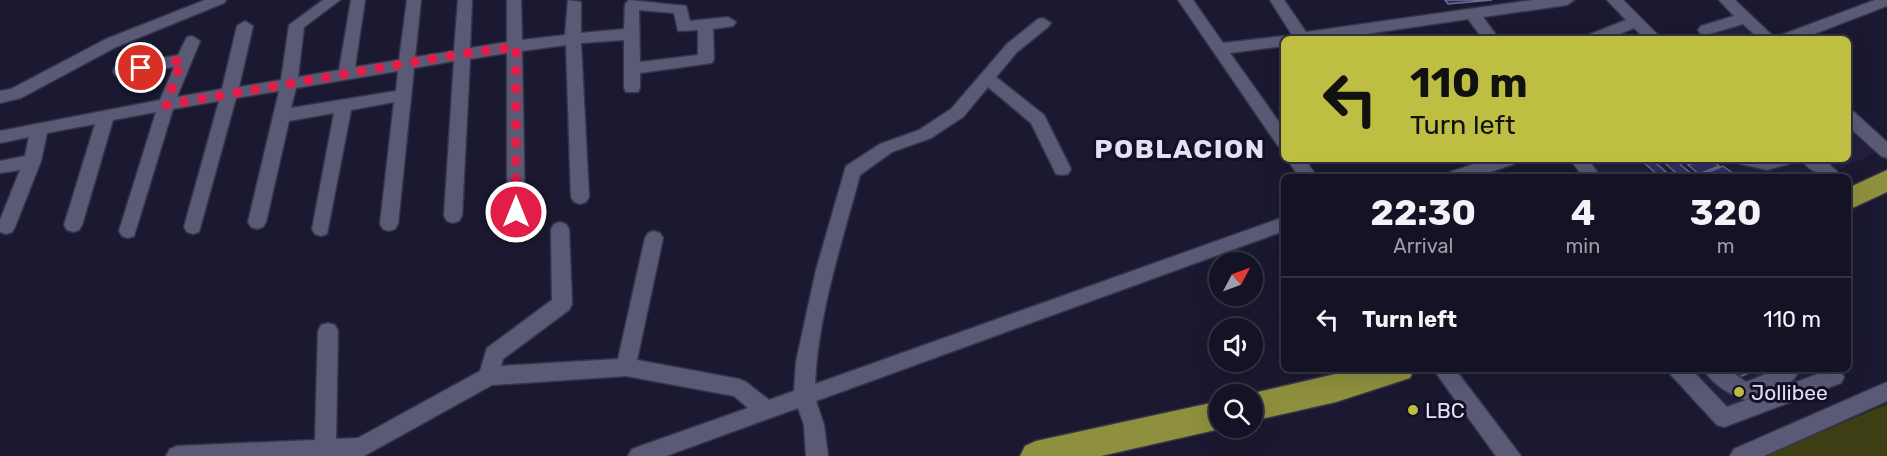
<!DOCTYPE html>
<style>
:root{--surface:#141325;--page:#1d1c2d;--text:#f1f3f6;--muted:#9d9ea7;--line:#333242}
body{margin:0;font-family:Rubik,sans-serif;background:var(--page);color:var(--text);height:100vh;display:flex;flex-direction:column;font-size:22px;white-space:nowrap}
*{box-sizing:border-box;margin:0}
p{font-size:20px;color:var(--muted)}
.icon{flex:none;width:33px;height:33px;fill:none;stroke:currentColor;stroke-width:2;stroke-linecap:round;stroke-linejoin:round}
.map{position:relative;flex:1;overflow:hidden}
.sheet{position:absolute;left:1281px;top:174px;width:570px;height:198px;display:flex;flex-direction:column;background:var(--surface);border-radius:9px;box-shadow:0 6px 24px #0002,0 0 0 2px var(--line)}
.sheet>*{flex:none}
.guide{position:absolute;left:1281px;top:36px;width:570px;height:126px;border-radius:9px;box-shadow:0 6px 24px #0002,0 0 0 2px var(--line);background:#bebf42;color:#111;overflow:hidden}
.needle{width:39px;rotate:49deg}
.fabs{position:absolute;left:1209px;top:252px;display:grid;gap:12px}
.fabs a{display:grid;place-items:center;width:54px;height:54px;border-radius:50%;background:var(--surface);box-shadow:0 6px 24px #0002,0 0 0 2px var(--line);font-size:30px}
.pin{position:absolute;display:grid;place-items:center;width:51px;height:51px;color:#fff;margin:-26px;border:3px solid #fff;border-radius:50%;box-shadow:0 2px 6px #0007}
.me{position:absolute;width:66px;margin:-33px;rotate:0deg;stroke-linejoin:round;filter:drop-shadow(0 0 4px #0008)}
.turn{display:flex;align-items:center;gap:21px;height:126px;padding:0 30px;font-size:27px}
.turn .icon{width:78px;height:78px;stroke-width:2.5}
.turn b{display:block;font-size:42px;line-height:51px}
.eta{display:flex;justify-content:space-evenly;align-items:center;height:102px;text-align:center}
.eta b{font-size:36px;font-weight:700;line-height:42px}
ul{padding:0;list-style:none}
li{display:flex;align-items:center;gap:18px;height:84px;padding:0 30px;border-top:2px solid var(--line)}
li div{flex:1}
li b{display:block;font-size:22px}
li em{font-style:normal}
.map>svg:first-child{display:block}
.built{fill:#221f3e}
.green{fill:#3e3e15}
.building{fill:#352e69;stroke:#6e6d8c;stroke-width:1.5}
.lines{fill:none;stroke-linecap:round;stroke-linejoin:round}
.minor-casing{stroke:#363548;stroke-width:3}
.highway-casing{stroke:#363548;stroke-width:3}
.minor{fill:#5a5a77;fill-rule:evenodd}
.highway{fill:#8e903d;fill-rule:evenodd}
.route{stroke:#e11d48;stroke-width:10;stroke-dasharray:0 18}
.poi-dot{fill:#bebf42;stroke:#120f27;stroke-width:2}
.labels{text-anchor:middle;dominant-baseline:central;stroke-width:6;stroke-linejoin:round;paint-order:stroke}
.poi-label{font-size:21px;fill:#e2e2f4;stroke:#120f27;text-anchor:start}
.district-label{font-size:27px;font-weight:bold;letter-spacing:1.5px;fill:#e2e2f4;stroke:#120f27}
</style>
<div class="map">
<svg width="1887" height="456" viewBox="0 0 1887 456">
<rect width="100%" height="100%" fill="#1a1931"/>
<!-- built -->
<path class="built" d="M 1741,23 L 1759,39 L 1697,39 Z
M 1848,122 L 1879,151 L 1824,177 L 1598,177 L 1584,159 L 1848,159 Z
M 1689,369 L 1803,369 L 1810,375 L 1725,408 Z"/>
<!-- green -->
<path class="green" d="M 1887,404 L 1887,456 L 1764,456 Z"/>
<!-- building -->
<path class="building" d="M 1445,0 L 1492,0 L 1448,4 Z
M 1640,159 L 1651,159 L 1672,177 L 1660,177 Z
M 1660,159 L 1674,159 L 1695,177 L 1681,177 Z
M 1704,159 L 1710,159 L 1719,166 L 1699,174 L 1688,165 Z
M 1723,166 L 1738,177 L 1699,176 Z
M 1724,369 L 1759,369 L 1734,379 Z"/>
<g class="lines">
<defs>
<path id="minor" d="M 205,0 L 226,0 L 224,3 L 116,47 L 21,98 L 0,103 L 0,91 L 11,89 L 106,39 Z
M 323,0 L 340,0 L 304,27 L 298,77 L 339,70 L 351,0 L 365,0 L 355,67 L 399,60 L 407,0 L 421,0 L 415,57 L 454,51 L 458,0 L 472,0 L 470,48 L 507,42 L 507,0 L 521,0 L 522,40 L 565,35 L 568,0 L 581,2 L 581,33 L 624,29 L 625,4 L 629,0 L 686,6 L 690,21 L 728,17 L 736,22 L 733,26 L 713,29 L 714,59 L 712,63 L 640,73 L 640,88 L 638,92 L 626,92 L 624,88 L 624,40 L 581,43 L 589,197 L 586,202 L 580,204 L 574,202 L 571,197 L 566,45 L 522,51 L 525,212 L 522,217 L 516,219 L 510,217 L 507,212 L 507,53 L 470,59 L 462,216 L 459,221 L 453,223 L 447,221 L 444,216 L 454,61 L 414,68 L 398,224 L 395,229 L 389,231 L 383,229 L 380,224 L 394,102 L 351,110 L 327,234 L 321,236 L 315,234 L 312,229 L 334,113 L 289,121 L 266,222 L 263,227 L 257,229 L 251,227 L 248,222 L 279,91 L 236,98 L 199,232 L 193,234 L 187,232 L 184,227 L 219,101 L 173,109 L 134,236 L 128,238 L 122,236 L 119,231 L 156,112 L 113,120 L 82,225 L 79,230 L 73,232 L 67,230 L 64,225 L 95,124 L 47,133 L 41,161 L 15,227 L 12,232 L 6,234 L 0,232 L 0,220 L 20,170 L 0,173 L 0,161 L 25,156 L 29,137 L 0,143 L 0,131 L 160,100 L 174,67 L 121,76 L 115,75 L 113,71 L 115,67 L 121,66 L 178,55 L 187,37 L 192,36 L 200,41 L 177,97 L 222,89 L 237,26 L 245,21 L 253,26 L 239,87 L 281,80 L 289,25 ZM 639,10 L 674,13 L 678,31 L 698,30 L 698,55 L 640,62 ZM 398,71 L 396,91 L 291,108 L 296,88 Z
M 1178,0 L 1193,0 L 1223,43 L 1284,36 L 1289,37 L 1292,35 L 1270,0 L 1284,0 L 1306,32 L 1533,0 L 1574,0 L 1567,5 L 1483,17 L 1499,39 L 1483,39 L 1468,19 L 1332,39 L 1284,39 L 1284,46 L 1230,53 L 1284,129 L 1284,148 L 1278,146 Z
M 1607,0 L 1623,0 L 1662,39 L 1645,39 L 1634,28 L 1608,39 L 1585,39 L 1588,35 L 1626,20 Z
M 1719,0 L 1735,0 L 1776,39 L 1759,39 L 1743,24 L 1706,35 L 1701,34 L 1698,30 L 1701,26 L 1734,16 Z
M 1875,0 L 1887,0 L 1887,6 L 1801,39 L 1778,39 L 1781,35 Z
M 1043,18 L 1051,23 L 1048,27 L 1017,52 L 996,77 L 1044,115 L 1071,169 L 1068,174 L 1062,175 L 1056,174 L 1031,123 L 988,87 L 963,117 L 931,138 L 892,152 L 860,175 C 842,242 818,313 815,384 L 1284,217 L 1284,231 L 816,401 L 824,425 L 828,456 L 806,456 L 804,425 L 798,408 L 666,456 L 628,456 L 632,449 L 748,408 L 734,396 L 626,376 L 492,385 L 364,456 L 166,456 L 170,449 L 177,446 L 315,440 L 318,331 L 321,325 L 328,323 L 335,325 L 338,331 L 336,439 L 358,438 L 480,371 L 487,348 L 552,300 L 551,229 L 554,224 L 560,222 L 566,224 L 569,229 L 572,304 L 569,310 L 503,359 L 501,366 L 618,359 L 645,238 L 648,233 L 654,231 L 660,233 L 663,238 L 637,360 L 739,379 L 746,382 L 769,400 L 794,391 L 796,362 L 816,270 L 846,166 L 880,144 L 919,130 L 951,109 L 1007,44 L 1038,19 Z
M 1848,110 L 1854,112 L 1887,142 L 1887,158 L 1881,156 L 1848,126 Z
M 1287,159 L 1305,159 L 1317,177 L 1299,177 Z
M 1489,159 L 1517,159 L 1514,164 L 1475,177 L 1447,177 L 1450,172 Z
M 1570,159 L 1588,159 L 1601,177 L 1583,177 Z
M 1737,159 L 1792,159 L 1789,164 L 1767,170 L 1740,164 Z
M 1801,159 L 1824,159 L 1843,177 C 1827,177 1810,174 1801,159 Z
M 1433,369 L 1455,369 L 1521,456 L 1496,456 Z
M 1668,369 L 1691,369 L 1727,407 L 1818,374 L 1816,369 L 1839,369 L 1844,377 L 1841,383 L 1724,427 L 1717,425 L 1671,375 Z
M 1704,369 L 1728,369 L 1746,382 L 1778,369 L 1799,369 C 1795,389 1762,394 1745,400 C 1730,394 1711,384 1704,369 Z
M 1887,382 L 1887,401 L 1764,456 L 1730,456 L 1734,449 Z"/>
<path id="highway" d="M 1887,170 L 1887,192 L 1848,210 L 1848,188 Z
M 1357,369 L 1414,369 L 1410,378 L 1336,402 L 1252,421 L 1252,394 L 1249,394 Z
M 1220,401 L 1220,428 L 1224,428 L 1220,429 L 1101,456 L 1020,456 L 1025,446 L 1036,441 Z"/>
</defs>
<!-- minor casing -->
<use href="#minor" class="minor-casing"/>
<!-- highway casing -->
<use href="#highway" class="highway-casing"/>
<!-- minor -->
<use href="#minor" class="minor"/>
<!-- highway -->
<use href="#highway" class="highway"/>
</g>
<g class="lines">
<!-- route -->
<path class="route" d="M 141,68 L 182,60 L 166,105 L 460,54 L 516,47 L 516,212"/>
</g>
<!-- markers -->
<g class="poi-dot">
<circle cx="1739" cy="392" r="6"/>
<circle cx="1413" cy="410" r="6"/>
</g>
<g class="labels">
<!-- poi labels -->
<g class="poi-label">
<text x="1751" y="392">Jollibee</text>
<text x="1425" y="410">LBC</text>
</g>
<!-- district labels -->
<g class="district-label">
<text x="1180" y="149">POBLACION</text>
</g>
</g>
</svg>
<div class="fabs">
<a><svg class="needle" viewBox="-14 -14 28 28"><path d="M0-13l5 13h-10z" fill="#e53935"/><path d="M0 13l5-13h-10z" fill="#9d9ea7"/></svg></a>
<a><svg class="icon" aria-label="sound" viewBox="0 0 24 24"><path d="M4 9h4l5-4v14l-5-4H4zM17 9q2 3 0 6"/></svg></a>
<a><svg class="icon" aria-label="search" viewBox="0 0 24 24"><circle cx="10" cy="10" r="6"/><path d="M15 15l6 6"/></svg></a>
</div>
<div class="pin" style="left:141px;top:68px;background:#d93025"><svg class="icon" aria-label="arrive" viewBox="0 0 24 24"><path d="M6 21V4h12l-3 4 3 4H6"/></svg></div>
<svg class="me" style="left:516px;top:212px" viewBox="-20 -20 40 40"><circle r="17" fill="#e11d48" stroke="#fff" stroke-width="3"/><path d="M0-11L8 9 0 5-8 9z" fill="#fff"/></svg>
<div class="guide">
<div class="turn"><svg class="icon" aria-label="left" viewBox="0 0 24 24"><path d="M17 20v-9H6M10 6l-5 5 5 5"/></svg><div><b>110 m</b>Turn left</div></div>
</div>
<section class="sheet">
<div class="eta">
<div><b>22:30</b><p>Arrival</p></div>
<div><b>4</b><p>min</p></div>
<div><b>320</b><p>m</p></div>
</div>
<ul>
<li><svg class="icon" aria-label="left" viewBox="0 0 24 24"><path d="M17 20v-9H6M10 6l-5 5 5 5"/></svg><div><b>Turn left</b></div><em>110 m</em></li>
</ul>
</section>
</div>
